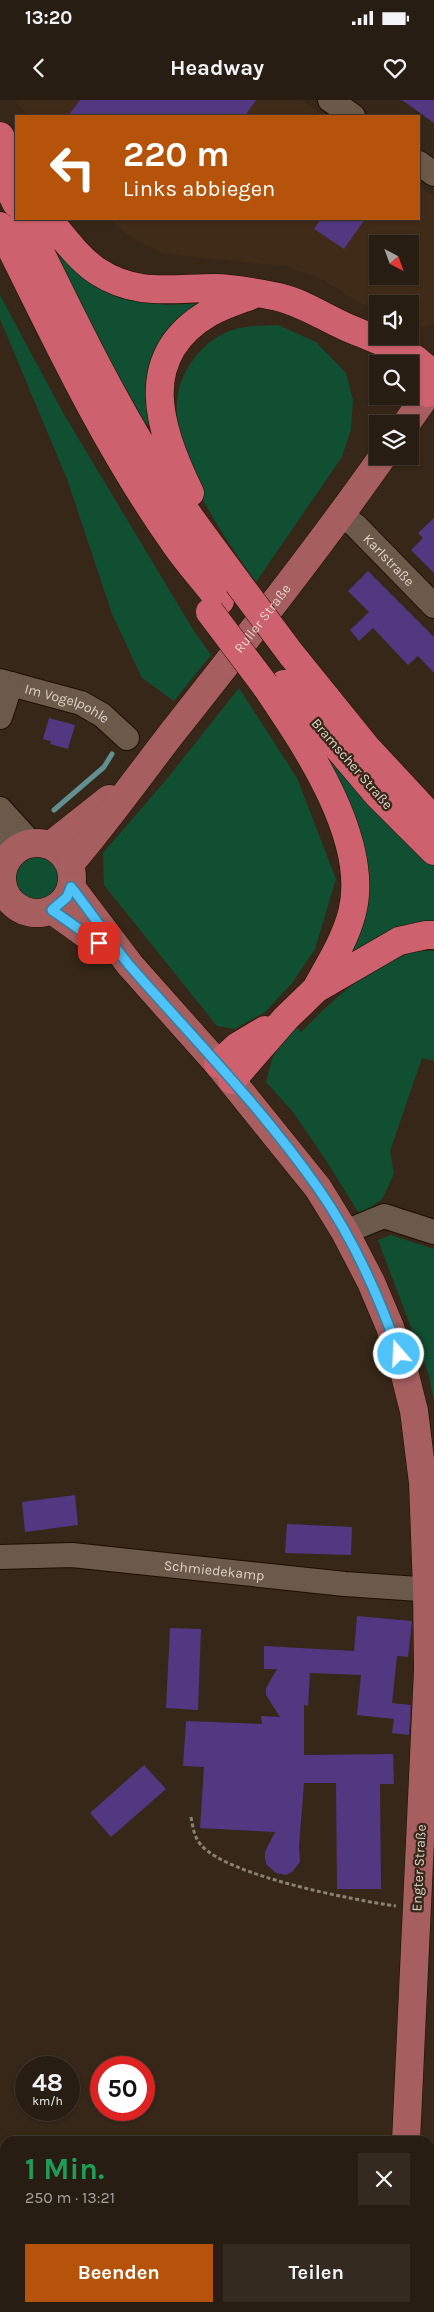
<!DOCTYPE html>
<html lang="de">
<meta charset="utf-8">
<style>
:root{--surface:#281d12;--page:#342a20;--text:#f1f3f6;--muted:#a5a29f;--line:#443b32;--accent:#b45309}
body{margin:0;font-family:Karla,sans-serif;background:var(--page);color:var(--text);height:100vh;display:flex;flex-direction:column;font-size:19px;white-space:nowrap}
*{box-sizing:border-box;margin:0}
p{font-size:16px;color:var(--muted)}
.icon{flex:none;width:28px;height:28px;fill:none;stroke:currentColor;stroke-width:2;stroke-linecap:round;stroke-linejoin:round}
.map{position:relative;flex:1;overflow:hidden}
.details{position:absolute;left:0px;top:2036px;width:435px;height:176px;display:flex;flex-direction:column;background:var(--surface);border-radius:15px 15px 0 0;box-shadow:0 1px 4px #0004,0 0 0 1px var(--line)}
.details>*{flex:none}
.guide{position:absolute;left:15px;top:15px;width:405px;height:105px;border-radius:0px;box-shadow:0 1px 4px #0004,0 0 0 1px var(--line);background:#b45309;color:#fff;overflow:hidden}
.needle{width:32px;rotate:139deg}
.tools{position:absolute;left:369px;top:135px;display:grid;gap:10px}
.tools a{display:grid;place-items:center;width:50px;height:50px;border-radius:0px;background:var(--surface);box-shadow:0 1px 4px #0004,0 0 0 1px var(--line);font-size:25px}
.speed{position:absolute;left:15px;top:1956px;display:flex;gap:10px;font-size:25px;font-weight:700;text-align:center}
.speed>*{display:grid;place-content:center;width:65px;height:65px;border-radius:50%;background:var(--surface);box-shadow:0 1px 4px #0004,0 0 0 1px var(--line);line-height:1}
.speed small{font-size:12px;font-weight:400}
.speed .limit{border:8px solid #d22;background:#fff;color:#111}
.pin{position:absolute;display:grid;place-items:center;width:42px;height:42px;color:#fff;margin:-21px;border-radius:10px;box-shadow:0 2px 8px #0006}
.me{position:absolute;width:55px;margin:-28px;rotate:341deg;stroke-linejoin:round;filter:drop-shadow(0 0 4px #0008)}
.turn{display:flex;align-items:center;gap:18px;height:105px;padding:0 25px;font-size:22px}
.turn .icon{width:65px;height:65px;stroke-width:2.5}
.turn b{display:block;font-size:35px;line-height:42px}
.round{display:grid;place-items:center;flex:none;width:52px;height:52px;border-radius:0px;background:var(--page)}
.head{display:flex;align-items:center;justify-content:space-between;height:85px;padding:0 25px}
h1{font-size:30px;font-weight:700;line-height:38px;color:#1e9e55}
.primary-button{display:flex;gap:10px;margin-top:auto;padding:10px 25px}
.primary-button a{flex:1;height:58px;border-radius:0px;background:var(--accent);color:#fff;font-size:20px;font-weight:700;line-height:58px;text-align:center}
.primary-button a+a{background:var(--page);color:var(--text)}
.status{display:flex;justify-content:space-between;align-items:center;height:35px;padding:0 25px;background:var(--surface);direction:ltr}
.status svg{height:14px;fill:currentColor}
header{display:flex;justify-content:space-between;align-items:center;height:65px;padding:0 25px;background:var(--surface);font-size:22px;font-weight:700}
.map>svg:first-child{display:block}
.built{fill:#402b18;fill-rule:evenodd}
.green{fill:#114f32}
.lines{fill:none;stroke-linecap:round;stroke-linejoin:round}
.stream{stroke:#629092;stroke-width:5}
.building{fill:#513880}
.minor-casing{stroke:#1d0f03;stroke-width:26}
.major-casing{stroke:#1d0f03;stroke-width:29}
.highway-casing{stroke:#1d0f03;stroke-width:29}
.path{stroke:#8c7f73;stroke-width:3;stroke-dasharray:4 2.5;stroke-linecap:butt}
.minor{stroke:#6b5949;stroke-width:24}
.major{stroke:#a65e5f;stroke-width:28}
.highway{stroke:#cd616d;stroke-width:28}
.highway-bridge-casing{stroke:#1d0f03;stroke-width:29;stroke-linecap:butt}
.highway-bridge{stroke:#cd616d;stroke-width:28}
.route-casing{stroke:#337fa1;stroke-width:12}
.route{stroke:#4fc3f7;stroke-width:9}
.labels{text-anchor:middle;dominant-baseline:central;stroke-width:4.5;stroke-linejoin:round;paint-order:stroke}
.street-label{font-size:14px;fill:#ded3ca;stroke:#362718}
</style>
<div class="status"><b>13:20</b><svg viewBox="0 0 49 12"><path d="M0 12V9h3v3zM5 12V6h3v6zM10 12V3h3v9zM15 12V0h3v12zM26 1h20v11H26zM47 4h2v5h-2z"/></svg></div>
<header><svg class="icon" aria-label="back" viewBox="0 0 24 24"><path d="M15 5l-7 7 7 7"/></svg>Headway<svg class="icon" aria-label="heart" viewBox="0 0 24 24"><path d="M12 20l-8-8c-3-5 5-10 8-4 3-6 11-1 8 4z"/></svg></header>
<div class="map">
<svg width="434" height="2212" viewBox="0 0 434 2212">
<rect width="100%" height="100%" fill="#362718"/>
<!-- built -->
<path class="built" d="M 15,0 L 302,0 L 324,16 L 27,16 Z
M 419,86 L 434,97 L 434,222 L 432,225 L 410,229 L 410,204 L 378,204 L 377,213 L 321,179 L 284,166 L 164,154 L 129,136 L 109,119 L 419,119 ZM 378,144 L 410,144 L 410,176 L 378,176 Z"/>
<!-- green -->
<path class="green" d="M 37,119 L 116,194 L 165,205 L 211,203 L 199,210 L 151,325 L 146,324 L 107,255 Z
M 0,195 L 62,311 L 192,528 L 211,555 L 174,601 L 142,578 L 112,514 L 67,379 L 0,219 Z
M 278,225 L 316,242 L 346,273 L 353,300 L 351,329 L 342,357 L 256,482 C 216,426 141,321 196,256 C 208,242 221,232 240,228 C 252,225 266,226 278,225 Z
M 239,588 L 297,678 L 336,779 L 315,849 L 292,883 L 265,912 L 235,929 L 217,926 L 104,785 L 103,753 L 166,680 Z
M 290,603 L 434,763 L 434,828 L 335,869 L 364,769 Z
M15 777a22 22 0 1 1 44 0a22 22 0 1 1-44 0Z
M 434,851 L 434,961 L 422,958 L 390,1051 L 394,1074 L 382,1099 L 360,1115 L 327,1062 L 293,1012 L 266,982 L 273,956 L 295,926 L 301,932 C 332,901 365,869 407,853 C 415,851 426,851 434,851 Z
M 391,1135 L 434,1149 L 434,1302 L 429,1275 L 378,1140 Z
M 0,2185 L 5,2186 L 5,2208 L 36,2208 L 40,2212 L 0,2212 Z"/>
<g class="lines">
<!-- stream -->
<path class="stream" d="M 54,710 L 104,667 L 112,654"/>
</g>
<!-- building -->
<path class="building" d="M 80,0 L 256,0 L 245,16 L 68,16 Z
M 402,0 L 434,0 L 434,23 Z
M 321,119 L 365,119 L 344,149 L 314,129 Z
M 434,418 L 434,473 L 411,450 L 423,438 L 418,433 Z
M 368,471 L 434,537 L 434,573 L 418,556 L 408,565 L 373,528 L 359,541 L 350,530 L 369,512 L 348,491 Z
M 49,618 L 75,625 L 68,649 L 50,644 L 51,641 L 43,639 Z
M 75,1395 L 78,1425 L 25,1432 L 22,1402 Z
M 287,1424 L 352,1427 L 351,1455 L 285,1453 Z
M 357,1516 L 412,1521 L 408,1557 L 397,1556 L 392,1603 L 411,1605 L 409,1635 L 392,1633 L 394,1619 L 357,1615 L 361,1575 L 310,1573 L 308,1606 L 304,1605 L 304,1655 L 393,1654 L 394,1684 L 380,1684 L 381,1789 L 337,1789 L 336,1683 L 304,1683 L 299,1747 L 300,1762 L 292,1772 L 286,1775 L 276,1773 L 266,1764 L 265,1758 L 265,1752 L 275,1732 L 200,1728 L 204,1667 L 183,1666 L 186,1621 L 262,1624 L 261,1616 L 280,1617 L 266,1595 L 266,1588 L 277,1569 L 264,1569 L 264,1546 L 354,1551 Z
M 170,1528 L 201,1529 L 198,1610 L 166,1608 Z
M 144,1665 L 166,1689 L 111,1737 L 90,1713 Z"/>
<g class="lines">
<defs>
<g id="minor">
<path d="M 330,0 L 353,16"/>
<path d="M 419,63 L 434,74"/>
<path id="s1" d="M 342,415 L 356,426 L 434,506"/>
<path id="s2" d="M 0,581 L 81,603 L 102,615 L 127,638"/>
<path d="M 0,617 L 11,584"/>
<path d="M 0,709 L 31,743"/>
<path d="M 0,739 L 7,760"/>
<path d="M 345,1132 L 384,1116 L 434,1132"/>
<path id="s3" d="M 0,1457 L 72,1455 L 345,1484 L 434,1490"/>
</g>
<g id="major">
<path d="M 406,324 L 434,284"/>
<circle cx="37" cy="778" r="35"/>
<path d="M 51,745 L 109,699"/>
<path id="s4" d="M 70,764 C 106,722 138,677 172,633 C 244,542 316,451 383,356"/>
<path d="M 71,787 L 130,865 L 218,964 L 318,1088 L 345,1132 L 371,1182 L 390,1227 L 403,1267 L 414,1311 L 423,1383 L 427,1489 L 428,1570 L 406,2041"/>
<path d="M 52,810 L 108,850"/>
<path d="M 397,2212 L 398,2208"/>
</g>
<path id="highway" d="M 0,36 L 16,64
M 0,69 L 16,103
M 24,119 C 60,192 95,266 136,336 C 166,387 203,435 238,483
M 48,119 C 63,137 78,158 97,171 C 137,197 171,188 215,188 C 235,188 258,193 278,197 C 308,204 330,222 358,232 C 386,244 416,252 434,278
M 0,126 C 53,233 104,343 173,441 C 187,462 205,481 220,501
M 410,286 L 427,293
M 190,393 C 159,330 134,257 209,213 C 223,205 240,200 255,194
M 291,554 L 367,648 L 434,720
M 284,584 L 377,694 L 434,751
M 265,585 C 305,644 371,740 352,813 C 345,840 329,865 316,889
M 218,964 L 238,946 L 265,930
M 232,980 L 286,918 L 316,889 L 399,841 L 426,835 L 434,835"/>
</defs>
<!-- minor casing -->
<use href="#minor" class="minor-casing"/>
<!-- major casing -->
<use href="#major" class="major-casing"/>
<!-- highway casing -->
<use href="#highway" class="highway-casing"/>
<!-- path -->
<path class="path" d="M 410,353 L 417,344
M 191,1717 C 193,1727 194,1737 201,1745 C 228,1776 353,1800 396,1806
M 425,2212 L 425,2208"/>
<!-- minor -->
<use href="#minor" class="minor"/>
<!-- major -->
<use href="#major" class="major"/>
<!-- highway -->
<use href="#highway" class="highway"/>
<defs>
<path id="highway-bridge" d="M 238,483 L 291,554
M 210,512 L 265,585"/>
</defs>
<!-- highway-bridge casing -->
<use href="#highway-bridge" class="highway-bridge-casing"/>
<!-- highway-bridge -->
<use href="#highway-bridge" class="highway-bridge"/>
</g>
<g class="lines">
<defs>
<path id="route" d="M 99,843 L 52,810 L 67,797 L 71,787 C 92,813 109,841 130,866 C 194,939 262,1008 318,1088 C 353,1138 379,1196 399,1254"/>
</defs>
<!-- route casing -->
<use href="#route" class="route-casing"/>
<!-- route -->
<use href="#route" class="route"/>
</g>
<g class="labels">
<!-- street labels -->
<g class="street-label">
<text stroke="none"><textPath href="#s1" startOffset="65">Karlstraße</textPath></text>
<text stroke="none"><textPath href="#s4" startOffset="312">Ruller Straße</textPath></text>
<text stroke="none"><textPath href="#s2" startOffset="71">Im Vogelpohle</textPath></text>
<text transform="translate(352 664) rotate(49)">Bramscher Straße</text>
<text stroke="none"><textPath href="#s3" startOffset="215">Schmiedekamp</textPath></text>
<text transform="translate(419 1768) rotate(-87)">Engter Straße</text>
</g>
</g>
</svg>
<div class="tools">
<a><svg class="needle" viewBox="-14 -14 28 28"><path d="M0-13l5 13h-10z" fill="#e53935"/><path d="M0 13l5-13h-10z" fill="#a5a29f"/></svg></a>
<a><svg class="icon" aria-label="sound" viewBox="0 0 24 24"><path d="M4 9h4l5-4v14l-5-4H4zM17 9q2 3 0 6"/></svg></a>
<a><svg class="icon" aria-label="search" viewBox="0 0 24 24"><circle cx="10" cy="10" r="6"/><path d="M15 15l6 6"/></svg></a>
<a><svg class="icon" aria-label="layers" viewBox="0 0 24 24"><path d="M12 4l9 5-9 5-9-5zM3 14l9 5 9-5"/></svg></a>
</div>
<div class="speed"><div>48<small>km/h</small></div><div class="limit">50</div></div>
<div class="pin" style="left:99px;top:843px;background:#d93025"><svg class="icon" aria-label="arrive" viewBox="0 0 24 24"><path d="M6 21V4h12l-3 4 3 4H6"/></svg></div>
<svg class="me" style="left:399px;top:1254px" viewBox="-20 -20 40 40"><circle r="17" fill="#4fc3f7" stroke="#fff" stroke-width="3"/><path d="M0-11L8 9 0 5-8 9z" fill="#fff"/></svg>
<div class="guide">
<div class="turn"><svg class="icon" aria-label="left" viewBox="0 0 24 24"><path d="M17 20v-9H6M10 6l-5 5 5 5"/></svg><div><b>220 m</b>Links abbiegen</div></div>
</div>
<section class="details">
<div class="head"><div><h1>1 Min.</h1><p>250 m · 13:21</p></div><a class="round"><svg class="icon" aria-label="close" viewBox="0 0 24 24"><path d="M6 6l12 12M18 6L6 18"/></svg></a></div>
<div class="primary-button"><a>Beenden</a><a>Teilen</a></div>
</section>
</div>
